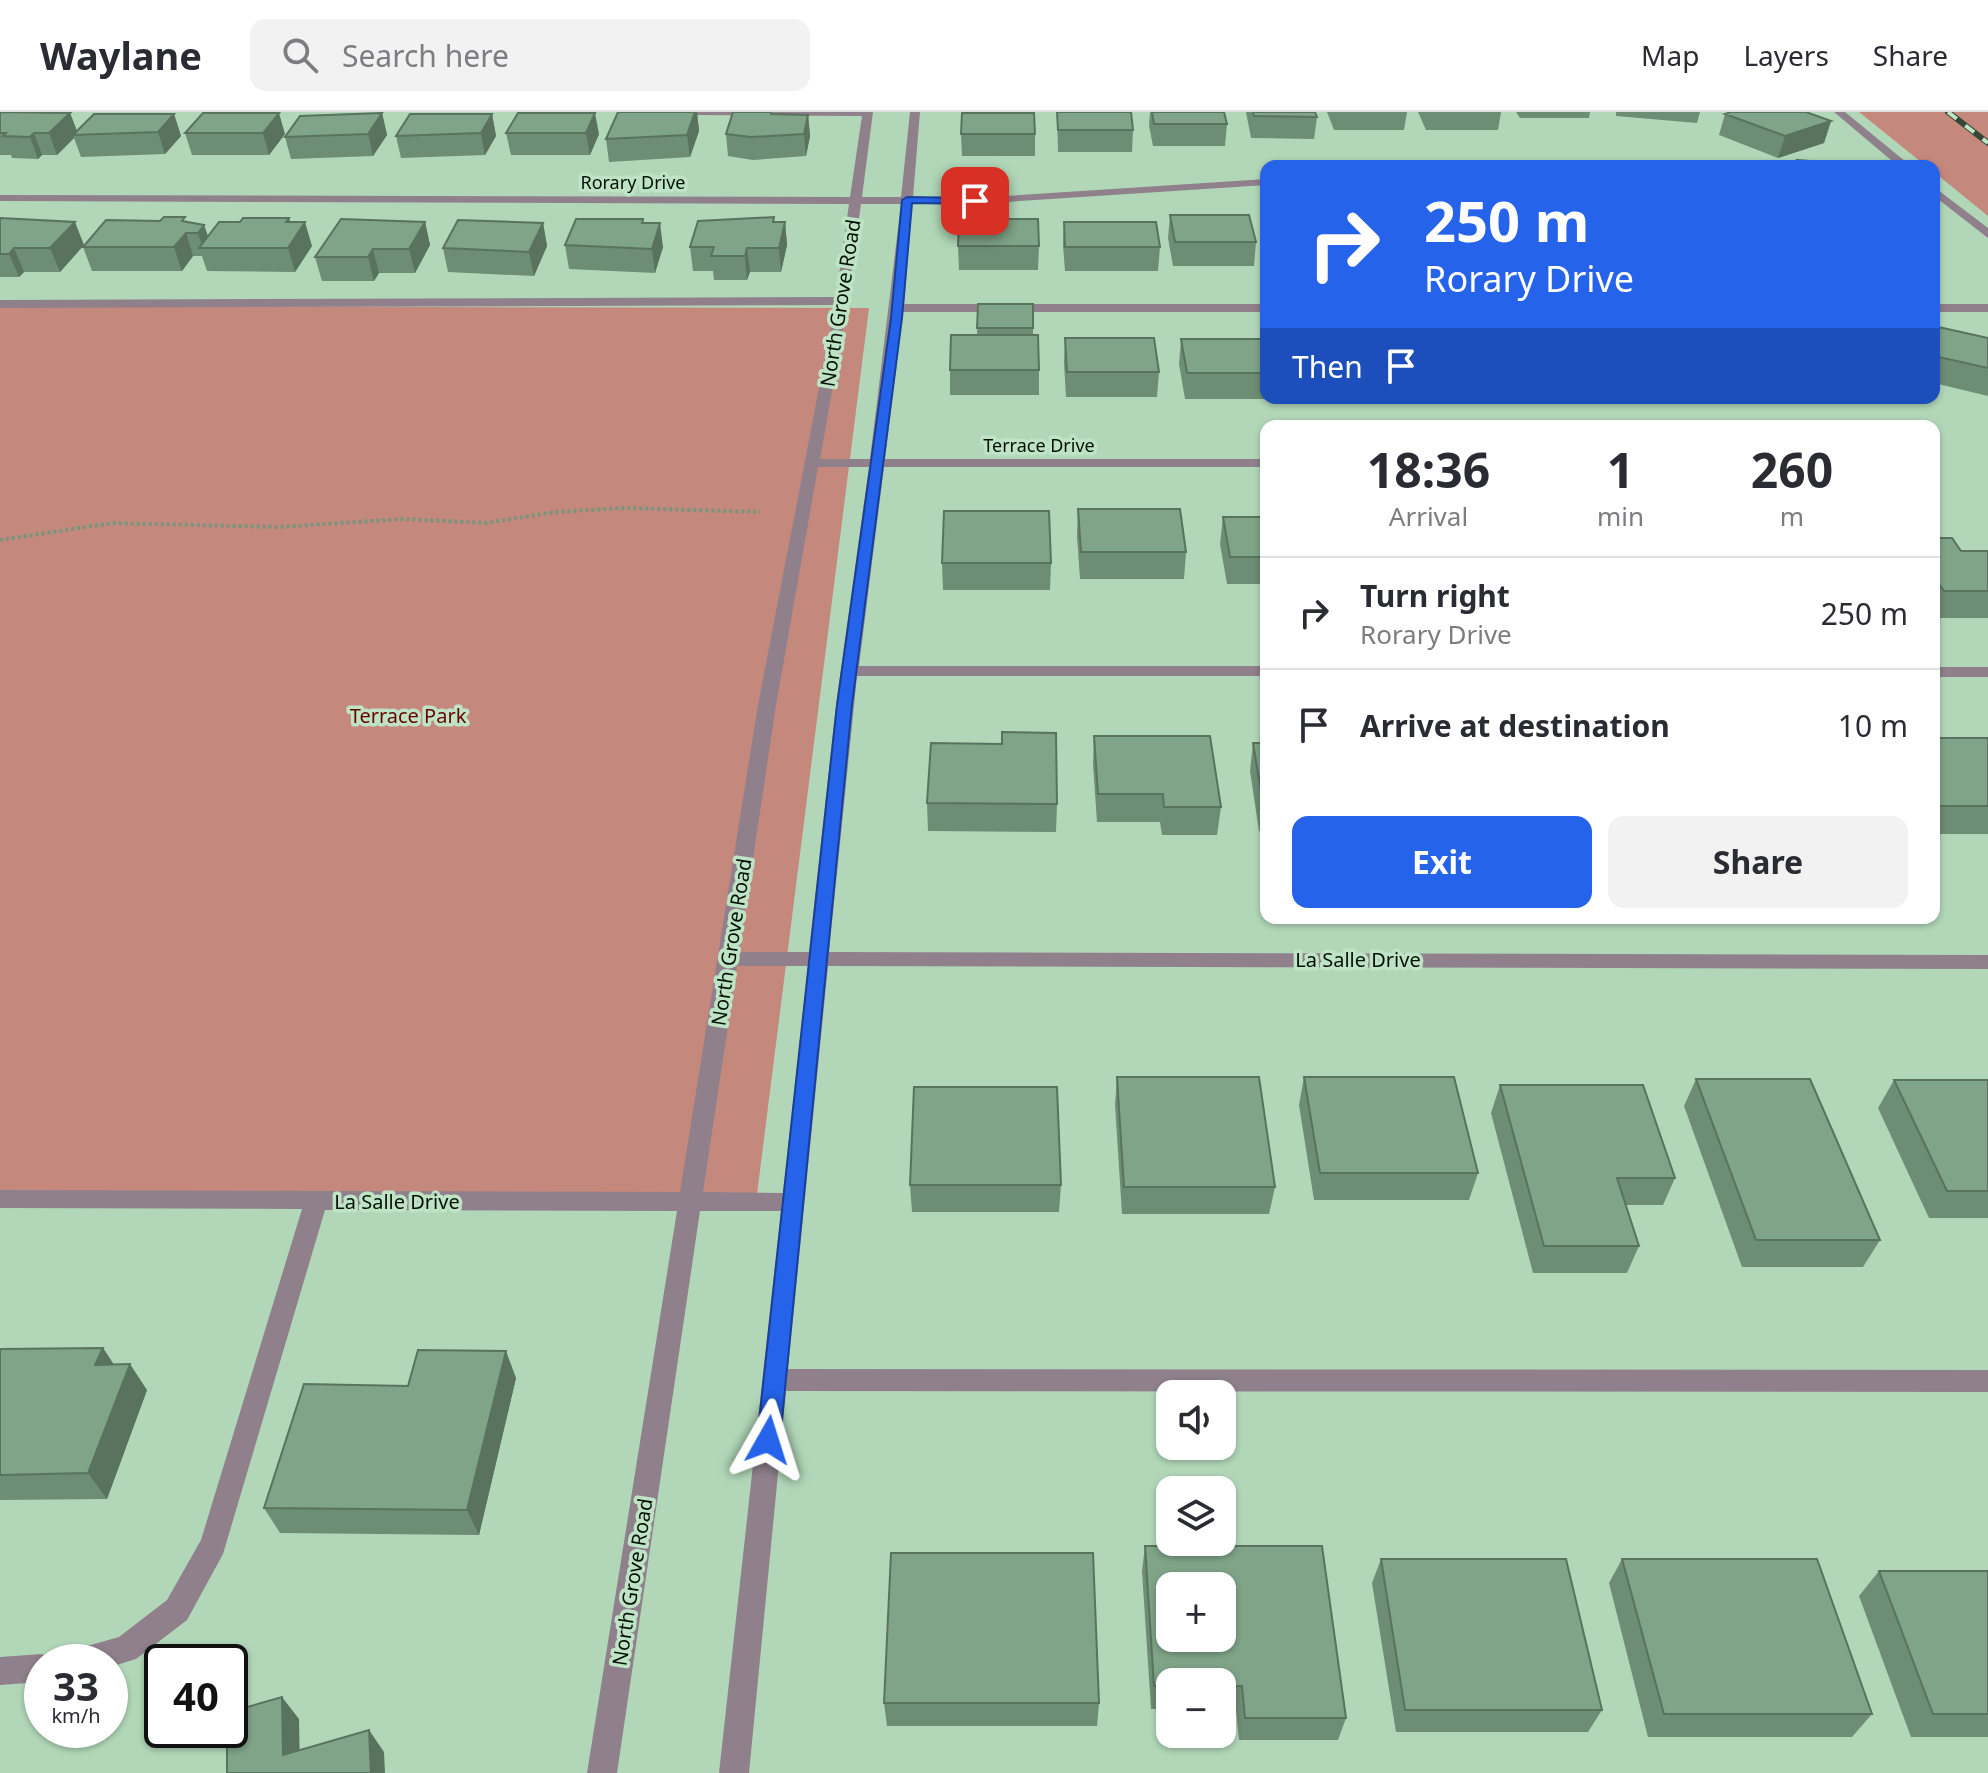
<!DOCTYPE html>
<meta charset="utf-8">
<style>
:root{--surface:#fff;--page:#f2f2f3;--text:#2b2b33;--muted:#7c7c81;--line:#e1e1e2;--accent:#2563eb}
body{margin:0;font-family:"Noto Sans",sans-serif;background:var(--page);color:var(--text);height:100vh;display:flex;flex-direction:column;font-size:30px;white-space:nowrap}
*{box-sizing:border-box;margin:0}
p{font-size:26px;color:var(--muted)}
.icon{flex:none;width:44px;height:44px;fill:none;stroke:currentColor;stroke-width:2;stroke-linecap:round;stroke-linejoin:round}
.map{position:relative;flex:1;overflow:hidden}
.sheet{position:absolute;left:1260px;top:308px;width:680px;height:504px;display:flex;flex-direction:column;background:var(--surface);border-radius:16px;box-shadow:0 2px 6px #0004}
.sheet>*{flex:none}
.banner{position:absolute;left:1260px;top:48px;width:680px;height:244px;border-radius:16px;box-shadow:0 2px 6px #0004;background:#2563eb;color:#fff;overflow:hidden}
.buttons{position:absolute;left:1156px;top:1268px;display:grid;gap:16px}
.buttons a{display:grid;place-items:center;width:80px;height:80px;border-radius:16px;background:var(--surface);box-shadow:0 2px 6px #0004;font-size:40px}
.speed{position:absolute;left:24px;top:1532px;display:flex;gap:16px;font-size:40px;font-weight:700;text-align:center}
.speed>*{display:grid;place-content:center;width:104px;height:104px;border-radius:50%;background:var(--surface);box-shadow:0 2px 6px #0004;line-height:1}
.speed small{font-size:20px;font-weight:400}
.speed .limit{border:4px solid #111;border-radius:12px;background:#fff;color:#111}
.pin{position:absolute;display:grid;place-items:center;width:68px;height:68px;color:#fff;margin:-34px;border-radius:16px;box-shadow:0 4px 12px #0006}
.me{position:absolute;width:88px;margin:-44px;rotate:6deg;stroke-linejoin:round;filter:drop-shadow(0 0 6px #0008)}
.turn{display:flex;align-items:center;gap:28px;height:168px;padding:0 32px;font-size:36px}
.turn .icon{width:104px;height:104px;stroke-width:2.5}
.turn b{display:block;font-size:56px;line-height:68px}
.then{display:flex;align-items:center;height:76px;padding:0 32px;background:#0003;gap:16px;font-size:30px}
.eta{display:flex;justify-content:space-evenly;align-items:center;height:136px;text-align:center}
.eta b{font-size:48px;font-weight:700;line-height:56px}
.button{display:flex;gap:16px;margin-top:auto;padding:16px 32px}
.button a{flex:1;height:92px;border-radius:16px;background:var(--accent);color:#fff;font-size:32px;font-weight:700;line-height:92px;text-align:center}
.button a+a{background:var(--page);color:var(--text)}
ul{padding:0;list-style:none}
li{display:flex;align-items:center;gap:24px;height:112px;padding:0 32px;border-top:2px solid var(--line)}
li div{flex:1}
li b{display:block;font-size:30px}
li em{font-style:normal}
header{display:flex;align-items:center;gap:48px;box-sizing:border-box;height:112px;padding:0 40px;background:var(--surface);border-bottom:2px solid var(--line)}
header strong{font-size:38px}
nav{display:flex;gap:44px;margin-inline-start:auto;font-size:28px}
.search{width:560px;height:72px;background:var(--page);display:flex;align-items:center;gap:20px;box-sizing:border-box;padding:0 28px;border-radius:16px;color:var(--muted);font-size:30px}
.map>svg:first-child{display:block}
.green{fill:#c5887d}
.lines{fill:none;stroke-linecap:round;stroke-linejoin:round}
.path{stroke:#78957d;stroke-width:4;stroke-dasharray:3 3;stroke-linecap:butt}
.minor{fill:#8f808c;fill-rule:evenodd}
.rail-casing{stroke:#344737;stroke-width:6}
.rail{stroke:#bee4c5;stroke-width:4;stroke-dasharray:11;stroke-linecap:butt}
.wall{fill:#6d8d74}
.shaded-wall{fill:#59735e}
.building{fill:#7fa487;stroke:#59735e;stroke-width:2;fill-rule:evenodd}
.route{fill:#2563eb;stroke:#184099;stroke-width:2}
.labels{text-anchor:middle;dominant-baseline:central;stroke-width:7;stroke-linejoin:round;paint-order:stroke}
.far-street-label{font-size:18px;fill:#051107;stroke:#bee4c5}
.street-label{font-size:20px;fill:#051107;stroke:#bee4c5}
.park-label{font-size:20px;fill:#670600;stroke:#bee4c5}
</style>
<header>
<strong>Waylane</strong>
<div class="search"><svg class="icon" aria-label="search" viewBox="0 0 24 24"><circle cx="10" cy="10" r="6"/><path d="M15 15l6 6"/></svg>Search here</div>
<nav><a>Map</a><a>Layers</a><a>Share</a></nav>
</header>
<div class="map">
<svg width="1988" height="1661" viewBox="0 0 1988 1661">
<rect width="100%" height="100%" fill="#b1d7b8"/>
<!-- green -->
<path class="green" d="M 1859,0 L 1988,0 L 1988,104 L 1934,60 L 1934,54 L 1926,54 Z
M 0,194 L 869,196 L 756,1090 L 0,1087 Z"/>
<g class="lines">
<!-- path -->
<path class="path" d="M 0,428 L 112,411 L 279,415 L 403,407 L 486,411 L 555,400 L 626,396 L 760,400"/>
<!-- minor -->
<path class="minor" d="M 691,0 L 873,0 L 862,85 L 901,85 L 910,0 L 920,0 L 913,85 L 975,86 L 1266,67 L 1266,73 L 975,92 L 912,92 L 904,192 L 1266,192 L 1266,200 L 903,200 L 885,347 L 1266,347 L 1266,355 L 884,355 L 859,554 L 1266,554 L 1266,564 L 857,564 L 829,840 L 1988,843 L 1988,857 L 828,854 L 788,1257 L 1988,1258 L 1988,1280 L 786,1279 L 749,1661 L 719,1661 L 781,1099 L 700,1099 L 617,1661 L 587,1661 L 677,1099 L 325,1098 L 223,1442 L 187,1508 L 136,1547 L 110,1555 L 110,1550 L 62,1550 L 66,1540 L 119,1525 L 167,1488 L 201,1428 L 302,1097 L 0,1096 L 0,1078 L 680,1080 L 758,593 L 835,193 L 0,196 L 0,188 L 836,185 L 849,92 L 0,89 L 0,83 L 850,85 L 862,4 L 696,3 ZM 861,92 L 901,92 L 870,347 L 820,347 L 845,206 ZM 818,355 L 869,355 L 836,593 L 809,840 L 739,840 L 776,593 ZM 737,854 L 808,854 L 783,1081 L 703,1080 Z
M 1834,0 L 1845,0 L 1911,54 L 1898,54 Z
M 1934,75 L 1988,116 L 1988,126 L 1934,84 Z
M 1934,192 L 1988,192 L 1988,200 L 1934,200 Z
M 1934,555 L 1988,555 L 1988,565 L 1934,565 Z
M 42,1542 L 54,1550 L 42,1550 L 42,1570 L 0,1573 L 0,1545 Z"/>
<defs>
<path id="rail" d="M 1948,0 L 1988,31"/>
</defs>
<!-- rail casing -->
<use href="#rail" class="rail-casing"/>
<!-- rail -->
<use href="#rail" class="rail"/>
</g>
<!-- wall -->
<path class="wall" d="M 0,0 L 70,1 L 77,19 L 174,2 L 181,24 L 165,42 L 81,45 L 74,26 L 57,43 L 42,43 L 38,47 L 12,46 L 11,43 L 0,43 Z
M 618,0 L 697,0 L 699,19 L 690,45 L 609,50 L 606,27 Z
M 1057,0 L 1133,18 L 1132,40 L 1058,40 Z
M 1150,0 L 1224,0 L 1227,12 L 1225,34 L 1153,34 L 1149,14 Z
M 1246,0 L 1315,0 L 1317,5 L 1314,27 L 1251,26 Z
M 1327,0 L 1407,0 L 1404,18 L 1334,18 Z
M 1418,0 L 1501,0 L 1498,18 L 1426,18 Z
M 1516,0 L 1590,0 L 1589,6 L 1520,6 Z
M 1616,0 L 1700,0 L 1697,11 L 1616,4 Z
M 203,1 L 285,22 L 269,43 L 192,43 L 185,21 Z
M 382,1 L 387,23 L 373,44 L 291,47 L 285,25 Z
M 518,1 L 599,22 L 590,43 L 511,43 L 506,21 Z
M 492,2 L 496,24 L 485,43 L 401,46 L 396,24 Z
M 773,2 L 808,3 L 810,24 L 806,44 L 753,48 L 728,44 L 726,22 Z
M 1725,2 L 1831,9 L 1824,31 L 1778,46 L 1719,23 Z
M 961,22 L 1035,22 L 1035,44 L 962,44 Z
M 1170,103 L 1256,130 L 1254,154 L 1173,154 L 1168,126 Z
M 774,105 L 774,110 L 785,110 L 787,133 L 781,160 L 750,160 L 747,168 L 714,168 L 713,159 L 693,159 L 690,135 Z
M 0,106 L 84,133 L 60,160 L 24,160 L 19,165 L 0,165 Z
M 289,106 L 290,110 L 312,134 L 295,160 L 207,159 L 202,144 L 193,144 L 182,159 L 92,159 L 83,135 L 187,110 L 204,113 L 208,125 L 240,110 Z
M 643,107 L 644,111 L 663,135 L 655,161 L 569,157 L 565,133 Z
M 425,110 L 430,133 L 415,161 L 379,161 L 374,169 L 322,169 L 315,145 Z
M 1064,110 L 1160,135 L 1158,159 L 1065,159 L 1063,133 Z
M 543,111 L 547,134 L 534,164 L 448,160 L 443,136 Z
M 958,134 L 1039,134 L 1038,158 L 959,158 Z
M 978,192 L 1033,192 L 1033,223 L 1039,258 L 1039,283 L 950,283 L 950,258 L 977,223 Z
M 1934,214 L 1988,226 L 1988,284 L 1934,271 Z
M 1065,226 L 1159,260 L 1157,285 L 1066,285 L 1064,251 Z
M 1181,227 L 1266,227 L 1266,286 L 1278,287 L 1185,287 L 1179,252 Z
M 1427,286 L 1519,286 L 1519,287 Z
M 1679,286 L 1755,286 L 1754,287 Z
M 1078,397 L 1186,440 L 1184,467 L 1080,467 L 1077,424 Z
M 1223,405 L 1266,405 L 1266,472 L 1227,472 L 1220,432 Z
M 1934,426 L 1961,439 L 1988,439 L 1988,506 L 1934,506 Z
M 942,451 L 1051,451 L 1050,478 L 943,478 Z
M 1094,624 L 1221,695 L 1217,723 L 1162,723 L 1160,710 L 1097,710 L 1093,652 Z
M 1934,626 L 1988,626 L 1988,722 L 1934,722 Z
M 1253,631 L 1266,631 L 1266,719 L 1259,719 L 1250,659 Z
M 927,691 L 1057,692 L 1056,720 L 928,719 Z
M 1117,965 L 1275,1075 L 1269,1102 L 1122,1102 L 1115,993 Z
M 1304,965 L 1478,1061 L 1469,1088 L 1314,1088 L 1299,993 Z
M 1696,967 L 1880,1128 L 1863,1155 L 1742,1155 L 1684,994 Z
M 1894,968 L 1988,968 L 1988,1106 L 1929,1106 L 1878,996 Z
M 1500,973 L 1675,1066 L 1663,1093 L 1626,1093 L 1639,1134 L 1627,1161 L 1533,1161 L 1491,1001 Z
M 910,1073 L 1061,1073 L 1059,1100 L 912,1100 Z
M 103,1236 L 114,1253 L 147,1278 L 107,1387 L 0,1388 L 0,1239 Z
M 516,1266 L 479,1423 L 280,1421 L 264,1396 L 408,1274 Z
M 1145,1434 L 1346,1606 L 1338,1628 L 1239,1628 L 1236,1597 L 1222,1597 L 1222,1570 L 1170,1570 L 1170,1597 L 1151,1597 L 1142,1459 Z
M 1381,1447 L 1602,1598 L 1588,1620 L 1396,1620 L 1372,1471 Z
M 1622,1447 L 1872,1602 L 1852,1625 L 1648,1625 L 1609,1471 Z
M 1879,1459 L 1988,1459 L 1988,1625 L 1911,1625 L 1859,1484 Z
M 884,1591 L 1099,1591 L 1097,1614 L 887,1614 Z"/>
<!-- shaded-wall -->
<path class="shaded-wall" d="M 695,0 L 697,0 L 699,19 L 690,45 L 687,23 Z
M 70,1 L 78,22 L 73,23 L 74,26 L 57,43 L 49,21 Z
M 279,1 L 285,22 L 269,43 L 263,21 Z
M 382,1 L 387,23 L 373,44 L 368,22 Z
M 595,1 L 599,22 L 590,43 L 586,21 Z
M 174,2 L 181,24 L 165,42 L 158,20 Z
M 492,2 L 496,24 L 485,43 L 481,21 Z
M 808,3 L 810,24 L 806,44 L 804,22 Z
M 1831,9 L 1824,31 L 1778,46 L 1785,24 Z
M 34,21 L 42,43 L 38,47 L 30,25 Z
M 289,106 L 295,126 L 305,110 L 312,134 L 295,160 L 288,136 L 286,110 Z
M 75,110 L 84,133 L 60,160 L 50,136 Z
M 425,110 L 430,133 L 415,161 L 409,137 Z
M 785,110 L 787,133 L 781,160 L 779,136 Z
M 543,111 L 547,134 L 534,164 L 529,140 Z
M 660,111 L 663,135 L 655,161 L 652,137 Z
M 204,113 L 212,136 L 203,136 L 198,121 Z
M 186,121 L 193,144 L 182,159 L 174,135 Z
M 14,136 L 24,160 L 19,165 L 9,142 Z
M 747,136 L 750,160 L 747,168 L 745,144 Z
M 373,137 L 379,161 L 374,169 L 368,145 Z
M 103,1236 L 120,1262 L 95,1253 Z
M 506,1239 L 516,1266 L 479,1423 L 467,1398 Z
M 130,1252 L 147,1278 L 107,1387 L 88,1361 Z
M 282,1585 L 299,1607 L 300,1661 L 283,1643 Z
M 369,1618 L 384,1640 L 385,1661 L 371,1661 Z"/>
<!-- building -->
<path class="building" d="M 0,0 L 70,1 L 49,21 L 34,21 L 30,25 L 3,24 L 6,21 L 0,21 Z
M 618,0 L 695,0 L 687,23 L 606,27 Z
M 733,0 L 771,0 L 771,2 L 808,3 L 804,22 L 751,25 L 726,22 Z
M 1057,0 L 1131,0 L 1133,18 L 1058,18 Z
M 1152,0 L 1224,0 L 1227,12 L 1154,12 Z
M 1253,0 L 1315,0 L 1317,5 L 1254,4 Z
M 1731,0 L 1806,0 L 1831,9 L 1785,24 L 1725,2 Z
M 203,1 L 279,1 L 263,21 L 185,21 Z
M 382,1 L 368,22 L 285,25 L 300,4 Z
M 518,1 L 595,1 L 586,21 L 506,21 Z
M 962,1 L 1034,1 L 1035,22 L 961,22 Z
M 94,2 L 174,2 L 158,20 L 73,23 Z
M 410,2 L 492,2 L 481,21 L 396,24 Z
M 1797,48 L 1861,53 L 1861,54 L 1799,54 Z
M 1170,103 L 1249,103 L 1256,130 L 1175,130 Z
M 164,105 L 185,105 L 182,109 L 204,113 L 198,121 L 186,121 L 174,135 L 83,135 L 106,108 L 160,109 Z
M 774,105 L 773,110 L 785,110 L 779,136 L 747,136 L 745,144 L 711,144 L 714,135 L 690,135 L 698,109 Z
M 0,106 L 75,110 L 50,136 L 14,136 L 9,142 L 0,142 Z
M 243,106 L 289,106 L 286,110 L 305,110 L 288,136 L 199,136 L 219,110 L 240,110 Z
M 341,107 L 425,110 L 409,137 L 373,137 L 368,145 L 315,145 Z
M 576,107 L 643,107 L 642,111 L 660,111 L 652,137 L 565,133 Z
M 959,107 L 1038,107 L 1039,134 L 958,134 Z
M 458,108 L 543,111 L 529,140 L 443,136 Z
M 1064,110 L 1156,110 L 1160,135 L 1065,135 Z
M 978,192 L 1033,192 L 1033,216 L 977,216 Z
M 1934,214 L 1988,226 L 1988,256 L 1934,244 Z
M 951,223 L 1038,223 L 1039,258 L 950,258 Z
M 1065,226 L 1154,226 L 1159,260 L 1067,260 Z
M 1181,227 L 1266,227 L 1266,261 L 1187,261 Z
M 1078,397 L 1180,397 L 1186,440 L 1081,440 Z
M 944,399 L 1049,399 L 1051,451 L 942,451 Z
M 1223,405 L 1266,405 L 1266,445 L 1230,445 Z
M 1934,426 L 1952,426 L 1961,439 L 1988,439 L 1988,479 L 1944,479 L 1934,465 Z
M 1002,620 L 1056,621 L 1057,692 L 927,691 L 931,631 L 1002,632 Z
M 1094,624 L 1210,624 L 1221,695 L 1164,695 L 1163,682 L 1098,682 Z
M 1934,626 L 1988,626 L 1988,694 L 1934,694 Z
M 1253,631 L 1266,631 L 1266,691 L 1263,691 Z
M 1117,965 L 1259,965 L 1275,1075 L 1124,1075 Z
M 1304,965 L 1454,965 L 1478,1061 L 1320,1061 Z
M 1696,967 L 1810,967 L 1880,1128 L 1756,1128 Z
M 1894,968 L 1988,968 L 1988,1079 L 1947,1079 Z
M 1500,973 L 1643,973 L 1675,1066 L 1617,1066 L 1639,1134 L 1544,1134 Z
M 914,975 L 1057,975 L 1061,1073 L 910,1073 Z
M 103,1236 L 95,1253 L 130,1252 L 88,1361 L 0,1363 L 0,1239 L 1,1237 Z
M 418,1238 L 506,1239 L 467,1398 L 264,1396 L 304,1272 L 408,1274 Z
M 1145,1434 L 1322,1434 L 1346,1606 L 1245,1606 L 1242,1574 L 1222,1574 L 1222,1570 L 1170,1570 L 1170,1574 L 1154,1574 ZM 1170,1474 L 1222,1474 L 1222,1526 L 1170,1526 Z
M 891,1441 L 1093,1441 L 1099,1591 L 884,1591 Z
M 1381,1447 L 1566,1447 L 1602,1598 L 1405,1598 Z
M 1622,1447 L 1817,1447 L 1872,1602 L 1664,1602 Z
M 1879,1459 L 1988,1459 L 1988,1602 L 1933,1602 Z
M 282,1585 L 283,1643 L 369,1618 L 371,1661 L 227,1661 L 227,1618 L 230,1618 L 230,1600 Z"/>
<!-- route -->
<path class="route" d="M 907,85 L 975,86 L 980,89 L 975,92 L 912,91 L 902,206 L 852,593 L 780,1328 L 777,1336 L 768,1339 L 760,1336 L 757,1328 L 837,593 L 891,206 L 902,88 Z"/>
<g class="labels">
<!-- far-street labels -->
<g class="far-street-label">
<text x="633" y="70">Rorary Drive</text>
<text x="1039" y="333">Terrace Drive</text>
</g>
<!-- street labels -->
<g class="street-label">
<text transform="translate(840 191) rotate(-81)">North Grove Road</text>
<text transform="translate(731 830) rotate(-81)">North Grove Road</text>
<text x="1358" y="847">La Salle Drive</text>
<text x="397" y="1089">La Salle Drive</text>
<text transform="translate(632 1470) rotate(-81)">North Grove Road</text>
</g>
<!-- park labels -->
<g class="park-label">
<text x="408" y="603">Terrace Park</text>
</g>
</g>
</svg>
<div class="buttons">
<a><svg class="icon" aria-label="sound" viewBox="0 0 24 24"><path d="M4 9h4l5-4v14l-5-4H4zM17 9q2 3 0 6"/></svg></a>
<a><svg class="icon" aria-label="layers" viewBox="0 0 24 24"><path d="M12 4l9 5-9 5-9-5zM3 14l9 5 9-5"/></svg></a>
<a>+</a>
<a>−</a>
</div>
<div class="speed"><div>33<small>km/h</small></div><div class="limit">40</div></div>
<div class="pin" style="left:975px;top:89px;background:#d93025"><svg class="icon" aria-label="arrive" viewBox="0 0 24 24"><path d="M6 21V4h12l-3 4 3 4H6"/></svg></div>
<svg class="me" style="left:768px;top:1328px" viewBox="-20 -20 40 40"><path d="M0-17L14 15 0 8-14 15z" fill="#2563eb" stroke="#fff" stroke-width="4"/></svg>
<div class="banner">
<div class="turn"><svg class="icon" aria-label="right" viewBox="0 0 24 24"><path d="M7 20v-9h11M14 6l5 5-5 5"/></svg><div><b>250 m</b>Rorary Drive</div></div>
<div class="then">Then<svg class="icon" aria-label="arrive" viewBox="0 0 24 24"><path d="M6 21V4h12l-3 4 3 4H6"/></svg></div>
</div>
<section class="sheet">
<div class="eta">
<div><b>18:36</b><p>Arrival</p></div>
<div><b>1</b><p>min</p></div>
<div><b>260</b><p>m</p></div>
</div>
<ul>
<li><svg class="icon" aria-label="right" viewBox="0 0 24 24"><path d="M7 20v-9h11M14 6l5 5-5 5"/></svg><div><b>Turn right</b><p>Rorary Drive</p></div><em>250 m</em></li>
<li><svg class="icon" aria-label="arrive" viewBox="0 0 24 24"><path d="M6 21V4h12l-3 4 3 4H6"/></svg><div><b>Arrive at destination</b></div><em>10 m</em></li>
</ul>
<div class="button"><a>Exit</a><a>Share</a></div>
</section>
</div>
